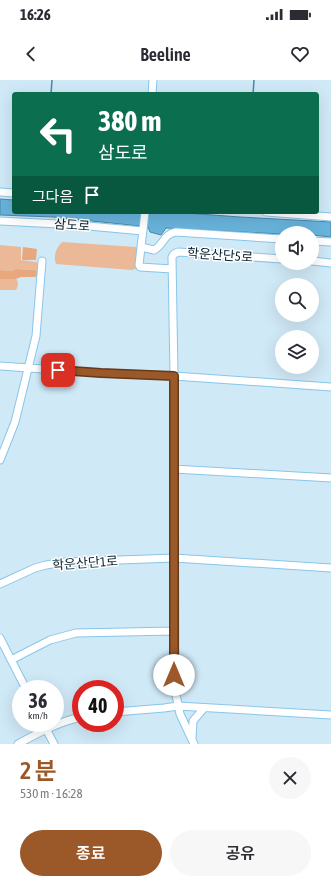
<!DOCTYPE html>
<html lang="ko">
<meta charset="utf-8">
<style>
:root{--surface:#fff;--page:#f7f7f7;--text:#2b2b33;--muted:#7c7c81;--accent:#9b5828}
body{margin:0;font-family:"Asap Condensed","Noto Sans KR",sans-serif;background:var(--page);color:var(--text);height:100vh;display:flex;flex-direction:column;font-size:15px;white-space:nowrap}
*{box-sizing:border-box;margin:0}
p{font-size:13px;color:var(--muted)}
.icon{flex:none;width:22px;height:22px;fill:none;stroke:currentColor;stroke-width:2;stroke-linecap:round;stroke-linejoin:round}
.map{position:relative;height:664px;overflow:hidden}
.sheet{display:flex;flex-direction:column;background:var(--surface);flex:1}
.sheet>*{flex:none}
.hud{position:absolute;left:12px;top:12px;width:307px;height:122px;border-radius:4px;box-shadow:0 4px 16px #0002;background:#0b6e4f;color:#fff;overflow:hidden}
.buttons{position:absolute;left:275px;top:146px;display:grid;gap:8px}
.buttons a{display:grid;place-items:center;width:44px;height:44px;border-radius:50%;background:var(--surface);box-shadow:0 4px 16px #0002;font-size:20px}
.speed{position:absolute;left:12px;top:600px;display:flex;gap:8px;font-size:20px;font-weight:700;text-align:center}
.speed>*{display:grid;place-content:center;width:52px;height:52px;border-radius:50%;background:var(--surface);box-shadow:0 4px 16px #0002;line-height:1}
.speed small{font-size:10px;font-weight:400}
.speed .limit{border:6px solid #d22;background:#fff;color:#111}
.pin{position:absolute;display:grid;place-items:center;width:34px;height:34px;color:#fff;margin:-17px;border-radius:8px;box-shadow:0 2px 6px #0006}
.me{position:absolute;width:44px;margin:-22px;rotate:0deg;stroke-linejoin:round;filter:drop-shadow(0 0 3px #0008)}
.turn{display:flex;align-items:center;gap:14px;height:84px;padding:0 20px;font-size:18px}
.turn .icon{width:52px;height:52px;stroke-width:2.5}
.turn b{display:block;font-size:28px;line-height:34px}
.then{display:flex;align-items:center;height:38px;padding:0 20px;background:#0003;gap:8px;font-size:15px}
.round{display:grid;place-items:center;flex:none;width:42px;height:42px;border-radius:21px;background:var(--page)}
.headline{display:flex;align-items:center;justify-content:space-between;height:68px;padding:0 20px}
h1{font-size:24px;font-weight:600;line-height:30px;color:var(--accent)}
.action{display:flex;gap:8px;margin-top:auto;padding:8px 20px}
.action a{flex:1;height:46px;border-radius:24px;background:var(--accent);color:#fff;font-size:16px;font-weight:600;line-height:46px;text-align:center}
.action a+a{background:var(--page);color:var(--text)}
.status{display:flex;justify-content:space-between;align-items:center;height:28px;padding:0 20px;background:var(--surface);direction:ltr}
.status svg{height:11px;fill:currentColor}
header{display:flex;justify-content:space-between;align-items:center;height:52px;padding:0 20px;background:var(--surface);font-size:18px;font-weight:600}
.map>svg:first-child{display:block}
.green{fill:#ebb898}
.forest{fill:#e8a77d}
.water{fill:#68b3db;stroke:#4a87a7}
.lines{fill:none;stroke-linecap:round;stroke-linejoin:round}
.stream{stroke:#4a87a7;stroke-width:1.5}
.minor-casing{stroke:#88c6e9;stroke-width:9}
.minor{stroke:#fff;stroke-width:7}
.route-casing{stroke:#65391a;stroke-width:10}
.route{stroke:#9b5828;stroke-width:7}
.labels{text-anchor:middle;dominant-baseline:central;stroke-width:3;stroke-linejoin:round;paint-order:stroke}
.street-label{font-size:13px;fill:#05202d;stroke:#fff}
</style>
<div class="status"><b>16:26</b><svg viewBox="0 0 49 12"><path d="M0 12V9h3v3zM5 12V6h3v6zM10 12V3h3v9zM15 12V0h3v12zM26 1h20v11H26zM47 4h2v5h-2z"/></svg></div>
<header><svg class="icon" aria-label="back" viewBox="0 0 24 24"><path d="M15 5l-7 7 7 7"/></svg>Beeline<svg class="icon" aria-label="heart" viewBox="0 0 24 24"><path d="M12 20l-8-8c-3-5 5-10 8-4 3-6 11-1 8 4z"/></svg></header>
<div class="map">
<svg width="331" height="664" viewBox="0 0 331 664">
<rect width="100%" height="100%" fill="#d0e9f7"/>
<!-- green -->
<path class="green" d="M 62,162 L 136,167 L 138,168 L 138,170 L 136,188 L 135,189 L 132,190 L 56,184 C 53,176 56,168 62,162 Z
M 0,165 L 21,167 L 21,180 L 37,182 L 37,190 L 14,189 L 11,191 L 0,190 Z
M 0,199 L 16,199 C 19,202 18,207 16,210 L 0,210 Z"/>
<!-- forest -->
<path class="forest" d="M 23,167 L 37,169 L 36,180 L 23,180 L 22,179 Z
M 15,189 L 35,190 L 37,191 L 37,196 L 35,197 L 21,197 L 16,199 L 0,199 L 0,190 L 11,191 Z"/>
<!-- water -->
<path class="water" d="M 0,119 L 14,120 L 14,132 L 172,132 L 240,137 L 331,142 L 331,157 L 312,155 L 312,153 L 282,153 L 282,154 L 166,148 L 161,155 L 150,152 L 148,147 L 140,146 L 53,137 L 0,135 Z"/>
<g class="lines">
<!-- stream -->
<path class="stream" d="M 51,14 L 52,0
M 253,14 L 254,0"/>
<defs>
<path id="minor" d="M 152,14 L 153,0
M 0,112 L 14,113
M 145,132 L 139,185 L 140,187 L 172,189
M 266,132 L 331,137
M 0,141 L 78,145 L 143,151
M 312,161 L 331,162
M 141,167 L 154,170 C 164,165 163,154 176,152 L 282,159
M 282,179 L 178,172 L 174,174 L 172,177 L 174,296 L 331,307
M 312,181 L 331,183
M 0,286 L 101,293 L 174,296 L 175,610 L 180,634 L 194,664
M 0,380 L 15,342 L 36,256 L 42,181
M 174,389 L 331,398
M 0,504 L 35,488 L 46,485 L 65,482 L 174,478 L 331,488
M 0,558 L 26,609
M 11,580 L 50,560 L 76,553 L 174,551
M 115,632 L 164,628 L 178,626 L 331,635
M 43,643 L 54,664
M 192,659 L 193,641 L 204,628
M 18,664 C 38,653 58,642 81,637"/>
</defs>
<!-- minor casing -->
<use href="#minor" class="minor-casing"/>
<!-- minor -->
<use href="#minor" class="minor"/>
</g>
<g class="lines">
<defs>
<path id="route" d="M 58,290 L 101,293 L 174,296 L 174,595"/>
</defs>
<!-- route casing -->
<use href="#route" class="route-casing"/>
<!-- route -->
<use href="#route" class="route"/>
</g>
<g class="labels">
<!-- street labels -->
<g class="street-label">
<text transform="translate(72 145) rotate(4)">삼도로</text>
<text transform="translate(220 175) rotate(4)">학운산단5로</text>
<text transform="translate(85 483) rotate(-4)">학운산단1로</text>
</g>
</g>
</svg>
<div class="buttons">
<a><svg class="icon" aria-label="sound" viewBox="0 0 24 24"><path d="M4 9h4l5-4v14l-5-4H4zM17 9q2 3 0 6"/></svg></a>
<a><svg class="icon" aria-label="search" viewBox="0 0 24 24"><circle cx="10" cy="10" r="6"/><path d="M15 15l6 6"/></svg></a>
<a><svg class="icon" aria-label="layers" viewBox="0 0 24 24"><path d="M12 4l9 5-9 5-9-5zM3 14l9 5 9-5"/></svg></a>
</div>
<div class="speed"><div>36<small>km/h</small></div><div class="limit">40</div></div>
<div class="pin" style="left:58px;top:290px;background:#d93025"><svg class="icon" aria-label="arrive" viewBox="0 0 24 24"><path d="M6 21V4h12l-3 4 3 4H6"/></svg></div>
<svg class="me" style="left:174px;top:595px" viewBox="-20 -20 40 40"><circle r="19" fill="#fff"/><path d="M0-13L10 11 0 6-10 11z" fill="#9b5828"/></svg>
<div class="hud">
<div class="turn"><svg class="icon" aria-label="left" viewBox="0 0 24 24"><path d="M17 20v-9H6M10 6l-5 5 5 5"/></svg><div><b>380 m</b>삼도로</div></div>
<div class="then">그다음<svg class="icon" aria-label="arrive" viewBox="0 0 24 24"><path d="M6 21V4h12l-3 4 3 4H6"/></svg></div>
</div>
</div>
<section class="sheet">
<div class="headline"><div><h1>2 분</h1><p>530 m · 16:28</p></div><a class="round"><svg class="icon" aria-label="close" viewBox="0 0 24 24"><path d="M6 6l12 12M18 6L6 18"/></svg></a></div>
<div class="action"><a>종료</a><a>공유</a></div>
</section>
